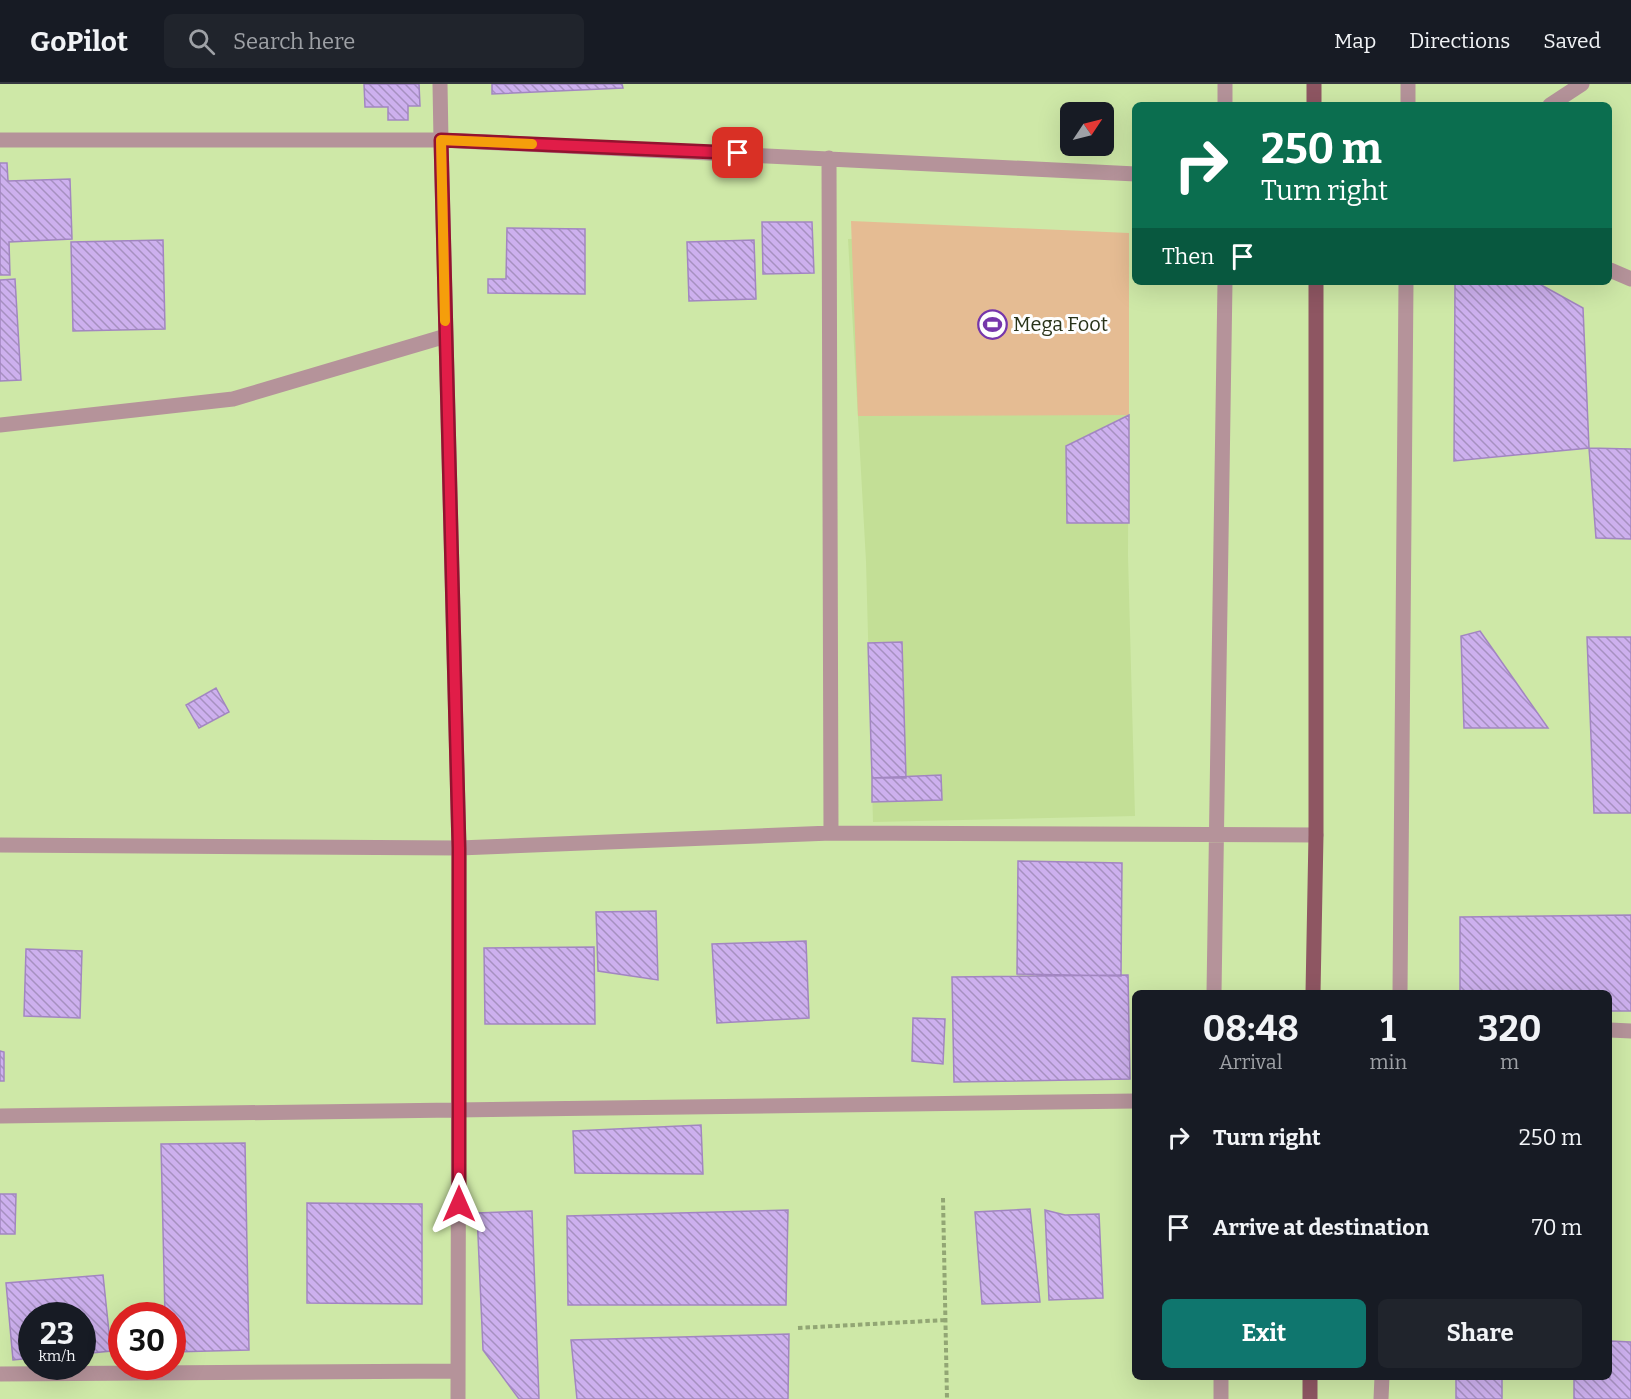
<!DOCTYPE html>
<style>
:root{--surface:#171b24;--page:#20242c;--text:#f1f3f6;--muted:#9ea1a6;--line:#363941;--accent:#0f766e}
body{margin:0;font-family:Bitter,serif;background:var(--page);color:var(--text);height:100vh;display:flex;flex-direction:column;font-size:22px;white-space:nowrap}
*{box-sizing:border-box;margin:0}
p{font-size:20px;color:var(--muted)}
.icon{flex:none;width:33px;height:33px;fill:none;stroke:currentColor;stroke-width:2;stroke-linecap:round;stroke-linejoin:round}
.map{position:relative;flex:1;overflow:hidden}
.panel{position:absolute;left:1132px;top:906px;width:480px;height:390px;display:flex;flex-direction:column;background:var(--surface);border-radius:9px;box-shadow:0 6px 24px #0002}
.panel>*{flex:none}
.guide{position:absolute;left:1132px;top:18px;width:480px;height:183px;border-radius:9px;box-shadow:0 6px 24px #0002;background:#0b6e4f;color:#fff;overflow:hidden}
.needle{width:39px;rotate:55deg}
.buttons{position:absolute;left:1060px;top:18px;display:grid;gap:12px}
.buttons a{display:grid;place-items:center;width:54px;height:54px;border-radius:9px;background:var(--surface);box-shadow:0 6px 24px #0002;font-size:30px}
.speed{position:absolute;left:18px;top:1218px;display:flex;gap:12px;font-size:30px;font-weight:700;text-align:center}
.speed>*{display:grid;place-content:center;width:78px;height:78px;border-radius:50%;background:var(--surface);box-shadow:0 6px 24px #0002;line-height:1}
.speed small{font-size:15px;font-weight:400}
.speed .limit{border:9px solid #d22;background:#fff;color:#111}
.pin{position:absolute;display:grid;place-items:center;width:51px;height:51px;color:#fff;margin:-26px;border-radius:12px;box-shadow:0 3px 9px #0006}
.me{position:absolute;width:66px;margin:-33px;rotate:0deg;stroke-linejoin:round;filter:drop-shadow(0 0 4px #0008)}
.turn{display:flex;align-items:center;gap:21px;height:126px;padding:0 30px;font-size:27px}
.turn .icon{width:78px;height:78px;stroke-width:2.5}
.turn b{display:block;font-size:42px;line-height:51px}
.then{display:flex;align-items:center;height:57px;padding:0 30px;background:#0003;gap:12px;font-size:22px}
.eta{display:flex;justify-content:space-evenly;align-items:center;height:102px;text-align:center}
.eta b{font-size:36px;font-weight:700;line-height:42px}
.action{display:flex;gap:12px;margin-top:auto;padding:12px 30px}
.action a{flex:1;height:69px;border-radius:9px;background:var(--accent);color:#fff;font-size:24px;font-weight:700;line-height:69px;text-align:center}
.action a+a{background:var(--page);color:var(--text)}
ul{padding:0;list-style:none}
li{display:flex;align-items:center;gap:18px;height:90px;padding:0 30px}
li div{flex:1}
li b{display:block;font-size:22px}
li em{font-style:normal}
header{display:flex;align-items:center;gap:36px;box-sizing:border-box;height:84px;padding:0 30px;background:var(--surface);border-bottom:2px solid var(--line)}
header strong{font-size:28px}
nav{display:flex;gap:33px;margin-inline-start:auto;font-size:21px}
.search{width:420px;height:54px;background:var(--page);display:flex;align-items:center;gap:15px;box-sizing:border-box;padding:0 21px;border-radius:9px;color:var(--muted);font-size:22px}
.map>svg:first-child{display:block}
.built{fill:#c3df96}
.garden{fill:#e5bc93}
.building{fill:url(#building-back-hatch);stroke:#a286c1;stroke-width:1.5}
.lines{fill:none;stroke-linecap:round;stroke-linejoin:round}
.path{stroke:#92a674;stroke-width:4;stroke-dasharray:4.5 3;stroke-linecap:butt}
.minor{stroke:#b5939a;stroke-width:15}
.major{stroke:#8e5662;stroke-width:15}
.route-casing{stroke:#92132f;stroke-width:15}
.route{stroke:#e11d48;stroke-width:10}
.slow{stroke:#f59e0b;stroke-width:10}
.labels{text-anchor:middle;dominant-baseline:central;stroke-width:6;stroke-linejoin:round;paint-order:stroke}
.poi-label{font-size:20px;fill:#293319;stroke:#fefefe;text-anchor:start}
</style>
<header>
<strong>GoPilot</strong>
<div class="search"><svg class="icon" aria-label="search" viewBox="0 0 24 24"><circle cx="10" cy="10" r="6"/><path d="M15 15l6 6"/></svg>Search here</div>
<nav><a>Map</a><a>Directions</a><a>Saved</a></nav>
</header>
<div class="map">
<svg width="1631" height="1315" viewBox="0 0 1631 1315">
<defs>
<pattern id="building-back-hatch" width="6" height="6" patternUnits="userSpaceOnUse" patternTransform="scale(1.5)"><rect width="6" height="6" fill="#cdb0ee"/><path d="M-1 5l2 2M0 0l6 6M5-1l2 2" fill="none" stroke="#a690c0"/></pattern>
</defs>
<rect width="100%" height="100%" fill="#cee8a7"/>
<!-- built -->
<path class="built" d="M 1129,149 L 1128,472 L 1135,732 L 873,738 L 866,477 L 848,155 Z"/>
<!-- garden -->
<path class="garden" d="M 851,137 L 1129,149 L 1129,331 L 858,332 Z"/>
<!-- building -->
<path class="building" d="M 364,0 L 419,0 L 420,22 L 408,22 L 408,36 L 388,36 L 388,23 L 365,23 Z
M 492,0 L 622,0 L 623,4 L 492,10 Z
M 0,79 L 7,79 L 8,97 L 70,95 L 72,155 L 9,158 L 10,191 L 0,191 Z
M 762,138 L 812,138 L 814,189 L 763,190 Z
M 507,144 L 585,145 L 585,210 L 488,209 L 488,195 L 506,195 Z
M 163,156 L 165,245 L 73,247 L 71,158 Z
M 754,156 L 756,215 L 689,217 L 687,158 Z
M 15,195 L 21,296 L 0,297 L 0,196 Z
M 1455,198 L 1536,198 L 1583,224 L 1589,364 L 1454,377 Z
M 1129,331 L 1129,439 L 1067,439 L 1066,362 Z
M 1589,364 L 1631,365 L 1631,455 L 1596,454 Z
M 1480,547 L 1548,644 L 1464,644 L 1461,552 Z
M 1587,553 L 1631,553 L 1631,729 L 1594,729 Z
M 902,558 L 906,694 L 872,694 L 868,559 Z
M 216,604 L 229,628 L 199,644 L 186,621 Z
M 941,691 L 942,716 L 872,718 L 872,694 Z
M 1018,777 L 1122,779 L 1121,892 L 1017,890 Z
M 656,827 L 658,896 L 598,887 L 596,828 Z
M 1631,831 L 1631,927 L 1610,927 L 1610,909 L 1460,909 L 1460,833 Z
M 806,857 L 809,934 L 717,939 L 712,860 Z
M 594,863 L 595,940 L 485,940 L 484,864 Z
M 26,865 L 82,867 L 80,934 L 24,932 Z
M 1128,891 L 1130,995 L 954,998 L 952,893 Z
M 913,934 L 945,935 L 943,980 L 912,977 Z
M 0,967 L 4,968 L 4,997 L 0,997 Z
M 701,1041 L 703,1090 L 575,1089 L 573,1047 Z
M 245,1059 L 249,1266 L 172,1268 L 172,1232 L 165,1232 L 161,1060 Z
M 0,1110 L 16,1110 L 15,1150 L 0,1150 Z
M 307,1119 L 422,1120 L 422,1220 L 307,1219 Z
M 1030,1125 L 1040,1218 L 982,1220 L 975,1128 Z
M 788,1126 L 786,1221 L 568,1221 L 567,1132 Z
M 1045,1126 L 1065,1131 L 1099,1130 L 1103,1214 L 1049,1216 Z
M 532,1127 L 539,1315 L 519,1315 L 483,1266 L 477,1129 Z
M 103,1191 L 111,1267 L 82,1270 L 82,1232 L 32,1232 L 32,1274 L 13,1276 L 6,1199 Z
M 789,1250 L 788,1315 L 577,1315 L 571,1256 Z
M 1610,1257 L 1631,1258 L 1631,1315 L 1574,1315 L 1574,1293 L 1610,1293 Z
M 1456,1293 L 1502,1293 L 1502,1315 L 1456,1315 Z"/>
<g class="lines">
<!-- path -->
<path class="path" d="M 943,1114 L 947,1315
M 798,1244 L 945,1236"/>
<!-- minor -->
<path class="minor" d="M 1225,0 L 1225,21
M 1408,21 L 1408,0
M 1550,21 L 1582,0
M 0,56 L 441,56 L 440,0
M 829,74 L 831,749
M 1610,186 L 1631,195
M 0,341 L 233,315 L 446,252
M 0,761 L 459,764 L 831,749 L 1316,751
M 1214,909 L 1225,198
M 1400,909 L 1406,198
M 1610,946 L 1631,947
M 0,1032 L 1136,1017
M 0,1290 L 458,1287
M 1221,1293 L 1221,1315
M 458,1315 L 459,764 L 441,56 L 1136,90
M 1381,1315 L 1382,1293"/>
<!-- major -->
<path class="major" d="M 1314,0 L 1314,21
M 1313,909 L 1316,751 L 1316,198
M 1310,1315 L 1310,1293"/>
</g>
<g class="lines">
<defs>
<path id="route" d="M 459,1120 L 459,764 L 441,56 L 738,69"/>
</defs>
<!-- route casing -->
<use href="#route" class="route-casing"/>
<!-- route -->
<use href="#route" class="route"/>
<!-- slow -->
<path class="slow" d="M 445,237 L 441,56 L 532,60"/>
</g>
<!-- icons -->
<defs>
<symbol id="stadium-ring" viewBox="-11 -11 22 22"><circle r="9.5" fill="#fefefe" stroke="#7636ab" stroke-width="1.5"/><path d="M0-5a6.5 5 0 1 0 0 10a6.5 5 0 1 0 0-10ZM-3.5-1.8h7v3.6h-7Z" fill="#7636ab"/></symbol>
</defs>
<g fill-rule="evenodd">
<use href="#stadium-ring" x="976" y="224" width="33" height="33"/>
</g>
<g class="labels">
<!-- poi labels -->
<g class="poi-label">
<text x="1013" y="240">Mega Foot</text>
</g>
</g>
</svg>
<div class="buttons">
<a><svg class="needle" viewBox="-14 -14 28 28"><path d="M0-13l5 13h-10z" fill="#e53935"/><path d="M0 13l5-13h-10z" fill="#9ea1a6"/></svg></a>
</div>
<div class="speed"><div>23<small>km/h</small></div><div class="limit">30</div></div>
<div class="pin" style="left:738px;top:69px;background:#d93025"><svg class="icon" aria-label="arrive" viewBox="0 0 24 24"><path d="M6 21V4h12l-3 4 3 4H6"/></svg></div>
<svg class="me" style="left:459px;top:1120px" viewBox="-20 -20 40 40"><path d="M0-17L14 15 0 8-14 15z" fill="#e11d48" stroke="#fff" stroke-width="4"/></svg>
<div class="guide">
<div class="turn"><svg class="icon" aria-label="right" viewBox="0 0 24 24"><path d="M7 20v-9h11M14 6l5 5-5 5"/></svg><div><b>250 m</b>Turn right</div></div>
<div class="then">Then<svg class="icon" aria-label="arrive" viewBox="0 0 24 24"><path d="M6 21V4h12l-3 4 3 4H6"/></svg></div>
</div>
<section class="panel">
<div class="eta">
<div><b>08:48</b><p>Arrival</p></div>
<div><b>1</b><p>min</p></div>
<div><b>320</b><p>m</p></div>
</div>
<ul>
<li><svg class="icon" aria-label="right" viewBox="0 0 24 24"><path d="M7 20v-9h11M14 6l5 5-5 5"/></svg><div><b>Turn right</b></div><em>250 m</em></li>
<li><svg class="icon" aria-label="arrive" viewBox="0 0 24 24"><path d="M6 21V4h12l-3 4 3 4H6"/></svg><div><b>Arrive at destination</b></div><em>70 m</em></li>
</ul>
<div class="action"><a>Exit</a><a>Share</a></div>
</section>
</div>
